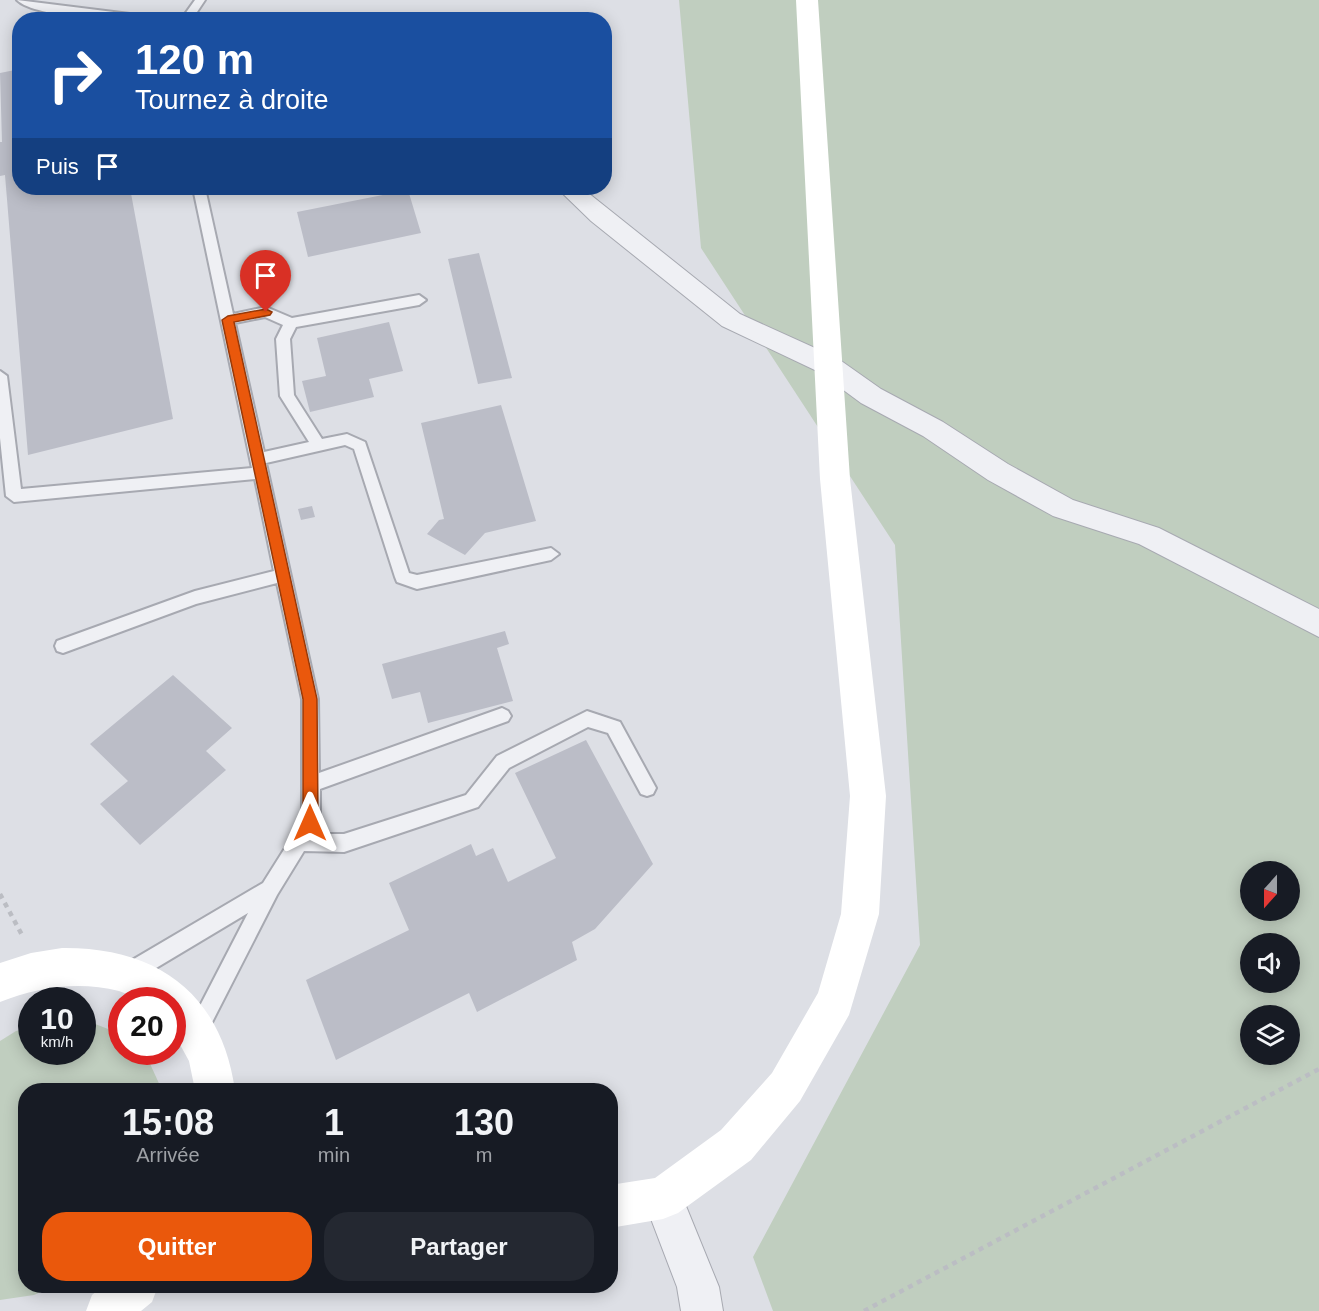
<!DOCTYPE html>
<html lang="fr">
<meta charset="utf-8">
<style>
:root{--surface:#171b24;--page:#242831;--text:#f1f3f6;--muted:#9ea1a6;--accent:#ea580c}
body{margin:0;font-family:Arial,sans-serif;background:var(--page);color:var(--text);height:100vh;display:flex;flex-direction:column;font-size:22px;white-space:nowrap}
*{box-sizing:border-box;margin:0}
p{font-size:20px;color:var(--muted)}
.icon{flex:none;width:33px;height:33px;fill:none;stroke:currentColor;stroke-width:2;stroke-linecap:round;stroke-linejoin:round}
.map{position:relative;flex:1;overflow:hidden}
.details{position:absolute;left:18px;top:1083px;width:600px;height:210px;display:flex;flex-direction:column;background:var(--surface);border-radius:24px;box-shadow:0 3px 15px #0003}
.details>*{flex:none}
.hud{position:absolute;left:12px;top:12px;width:600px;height:183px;border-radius:24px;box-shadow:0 3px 15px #0003;background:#1a4fa0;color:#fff;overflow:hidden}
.needle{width:39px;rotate:201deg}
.tools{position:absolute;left:1240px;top:861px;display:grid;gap:12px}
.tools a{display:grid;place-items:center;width:60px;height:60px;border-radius:50%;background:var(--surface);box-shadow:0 3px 15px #0003;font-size:30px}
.speed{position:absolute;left:18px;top:987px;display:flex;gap:12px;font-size:30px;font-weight:700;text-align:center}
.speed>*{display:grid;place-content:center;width:78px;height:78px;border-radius:50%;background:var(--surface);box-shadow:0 3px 15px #0003;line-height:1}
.speed small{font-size:15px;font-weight:400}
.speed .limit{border:9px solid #d22;background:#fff;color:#111}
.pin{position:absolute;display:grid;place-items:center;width:51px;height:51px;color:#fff;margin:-62px -26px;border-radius:50% 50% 50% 0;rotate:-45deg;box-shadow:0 0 6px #0007}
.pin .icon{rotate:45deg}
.me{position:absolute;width:66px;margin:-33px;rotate:0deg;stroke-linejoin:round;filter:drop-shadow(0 0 4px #0008)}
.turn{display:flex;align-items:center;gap:21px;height:126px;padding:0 24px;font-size:27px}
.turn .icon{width:78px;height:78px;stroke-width:2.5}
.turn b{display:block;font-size:42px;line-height:51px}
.then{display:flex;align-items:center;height:57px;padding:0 24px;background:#0003;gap:12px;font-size:22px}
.eta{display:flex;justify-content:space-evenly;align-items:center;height:102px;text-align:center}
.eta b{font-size:36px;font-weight:800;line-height:42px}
.action{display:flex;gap:12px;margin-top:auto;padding:12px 24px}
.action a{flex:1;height:69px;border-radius:24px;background:var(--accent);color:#fff;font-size:24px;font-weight:800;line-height:69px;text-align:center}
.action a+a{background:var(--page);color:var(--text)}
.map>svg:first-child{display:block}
.green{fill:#c0cebf;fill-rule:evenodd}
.building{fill:#bbbdc7}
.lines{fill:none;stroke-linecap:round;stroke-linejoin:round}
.service-casing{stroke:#a7a9b1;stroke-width:4}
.minor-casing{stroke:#a7a9b1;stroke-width:2}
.path{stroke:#bbbdc3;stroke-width:4.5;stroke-dasharray:5 5;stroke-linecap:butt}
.service{fill:#eff0f4;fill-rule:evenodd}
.minor{fill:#eff0f4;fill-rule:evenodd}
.secondary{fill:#fff;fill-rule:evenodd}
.route{fill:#ea580c;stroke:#983908;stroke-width:1.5}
</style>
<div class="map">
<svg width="1319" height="1311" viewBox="0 0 1319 1311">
<rect width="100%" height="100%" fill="#dddfe5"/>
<!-- green -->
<path class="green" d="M 679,0 L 1319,0 L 1319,1311 L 773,1311 L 753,1257 L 920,945 L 895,545 L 701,248 ZM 1251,872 L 1290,872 L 1290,910 L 1251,910 ZM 1251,944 L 1290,944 L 1290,982 L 1251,982 ZM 1251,1016 L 1290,1016 L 1290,1054 L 1251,1054 Z
M 83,1022 L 90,1022 L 121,1034 L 122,1052 L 142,1052 L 146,1055 L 162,1090 L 26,1090 L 26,1286 L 54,1286 L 34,1295 L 0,1300 L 0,1041 L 16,1031 L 31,1027 L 32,1052 L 82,1052 Z"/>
<!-- building -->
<path class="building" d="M 20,69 L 20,188 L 130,188 L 173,419 L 28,455 L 5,175 L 0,176 L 0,142 L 2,142 L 0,73 Z
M 408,190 L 421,233 L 308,257 L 297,212 Z
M 479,253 L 512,378 L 478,384 L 448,259 Z
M 389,322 L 403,371 L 369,379 L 374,397 L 310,412 L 302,381 L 326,376 L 317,338 Z
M 501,405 L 536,521 L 485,533 L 465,555 L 427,534 L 439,520 L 444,519 L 421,423 Z
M 312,506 L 315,517 L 301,520 L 298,509 Z
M 505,631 L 509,644 L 497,648 L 513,701 L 428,723 L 420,692 L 392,699 L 382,664 Z
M 173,675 L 232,728 L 206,751 L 226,770 L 140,845 L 100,804 L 128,781 L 90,744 Z
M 586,740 L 653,864 L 595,929 L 572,942 L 577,960 L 477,1012 L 469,993 L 336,1060 L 306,980 L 409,930 L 389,883 L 471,844 L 476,856 L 493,848 L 508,882 L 556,858 L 515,773 Z"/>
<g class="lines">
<defs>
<path id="service" d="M 17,0 L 154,17 L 159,20 C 130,20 36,19 17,0 Z
M 195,0 L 205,0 L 193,18 L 175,20 L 185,14 Z
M 193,188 L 205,188 L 233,314 L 266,307 L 292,318 L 419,295 L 426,300 L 419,305 L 296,327 L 290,339 L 294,395 L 322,439 L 347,434 L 365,442 L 409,573 L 417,575 L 551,548 L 559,554 L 551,560 L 417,589 L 397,582 L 395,577 L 354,449 L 345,445 L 266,463 L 318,699 L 319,773 L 502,708 L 508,711 L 511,716 L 508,721 L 320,789 L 320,823 L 314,834 L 344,834 L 466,795 L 497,756 L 587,711 L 620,722 L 656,788 L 653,794 L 647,796 L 641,794 L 608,733 L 588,727 L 509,768 L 478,807 L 344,852 L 304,851 L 277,895 L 205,1036 L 198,1039 L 191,1036 L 188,1029 L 248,913 L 136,980 L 129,983 L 122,980 L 119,973 L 122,966 L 263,883 L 302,821 L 302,699 L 277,583 L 196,604 L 63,653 L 57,651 L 55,646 L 57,641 L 195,591 L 274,571 L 255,479 L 14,502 L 6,496 L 0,438 L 0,371 L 7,376 L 21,489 L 252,468 ZM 265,317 L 283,325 L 276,339 L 280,396 L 309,442 L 264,452 L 235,323 Z"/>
<path id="minor" d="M 557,188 L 582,188 L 740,314 L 837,358 L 881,389 L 943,422 L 1008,464 L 1073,500 L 1159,528 L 1319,609 L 1319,637 L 1139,544 L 1053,516 L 988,480 L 923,436 L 861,403 L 819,372 L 722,326 L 591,221 Z
M 663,1178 L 677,1184 L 719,1287 L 723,1311 L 681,1311 L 677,1287 L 643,1198 L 649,1184 Z"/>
</defs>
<!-- service casing -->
<use href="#service" class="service-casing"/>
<!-- minor casing -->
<use href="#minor" class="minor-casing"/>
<!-- path -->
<path class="path" d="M 0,894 L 22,935
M 864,1311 L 1319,1069"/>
<!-- service -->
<use href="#service" class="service"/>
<!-- minor -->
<use href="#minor" class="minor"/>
<!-- secondary -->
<path class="secondary" d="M 796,0 L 818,0 L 850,479 L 886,796 L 879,914 L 849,1015 L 800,1101 L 751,1160 L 678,1213 L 663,1219 L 610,1228 L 610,1185 L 655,1178 L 721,1130 L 772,1073 L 818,993 L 841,914 L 850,796 L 820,479 Z
M 62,948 C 157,947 221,993 235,1090 L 195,1090 L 189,1061 L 172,1030 L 172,1000 C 163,1000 149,1003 140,1000 C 133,998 126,993 119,991 C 79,981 38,987 0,1002 L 0,963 L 31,953 Z
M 103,1286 L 158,1286 L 152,1302 L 141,1311 L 86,1311 L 92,1295 Z"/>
</g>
<!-- route -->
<path class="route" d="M 266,309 L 272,312 L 270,315 L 234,322 L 317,699 L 318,823 L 316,828 L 310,830 L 305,828 L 303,823 L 303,699 L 222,320 L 228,316 Z"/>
</svg>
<div class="tools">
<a><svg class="needle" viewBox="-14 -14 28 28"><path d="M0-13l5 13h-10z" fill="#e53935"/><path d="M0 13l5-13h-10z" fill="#9ea1a6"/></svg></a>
<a><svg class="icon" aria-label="sound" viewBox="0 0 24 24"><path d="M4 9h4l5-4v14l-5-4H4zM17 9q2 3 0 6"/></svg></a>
<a><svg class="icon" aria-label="layers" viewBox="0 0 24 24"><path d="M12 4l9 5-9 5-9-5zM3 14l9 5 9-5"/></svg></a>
</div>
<div class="speed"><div>10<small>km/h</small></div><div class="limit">20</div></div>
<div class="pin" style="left:266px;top:312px;background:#d93025"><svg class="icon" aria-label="arrive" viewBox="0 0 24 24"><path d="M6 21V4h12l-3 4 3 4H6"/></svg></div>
<svg class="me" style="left:310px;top:823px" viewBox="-20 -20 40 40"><path d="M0-17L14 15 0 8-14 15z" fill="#ea580c" stroke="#fff" stroke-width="4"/></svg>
<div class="hud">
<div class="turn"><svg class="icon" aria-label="right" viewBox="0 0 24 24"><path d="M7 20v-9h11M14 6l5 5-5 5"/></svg><div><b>120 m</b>Tournez à droite</div></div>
<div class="then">Puis<svg class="icon" aria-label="arrive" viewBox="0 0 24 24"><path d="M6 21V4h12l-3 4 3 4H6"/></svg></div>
</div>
<section class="details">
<div class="eta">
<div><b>15:08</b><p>Arrivée</p></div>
<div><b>1</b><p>min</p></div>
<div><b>130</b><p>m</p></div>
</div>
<div class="action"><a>Quitter</a><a>Partager</a></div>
</section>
</div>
